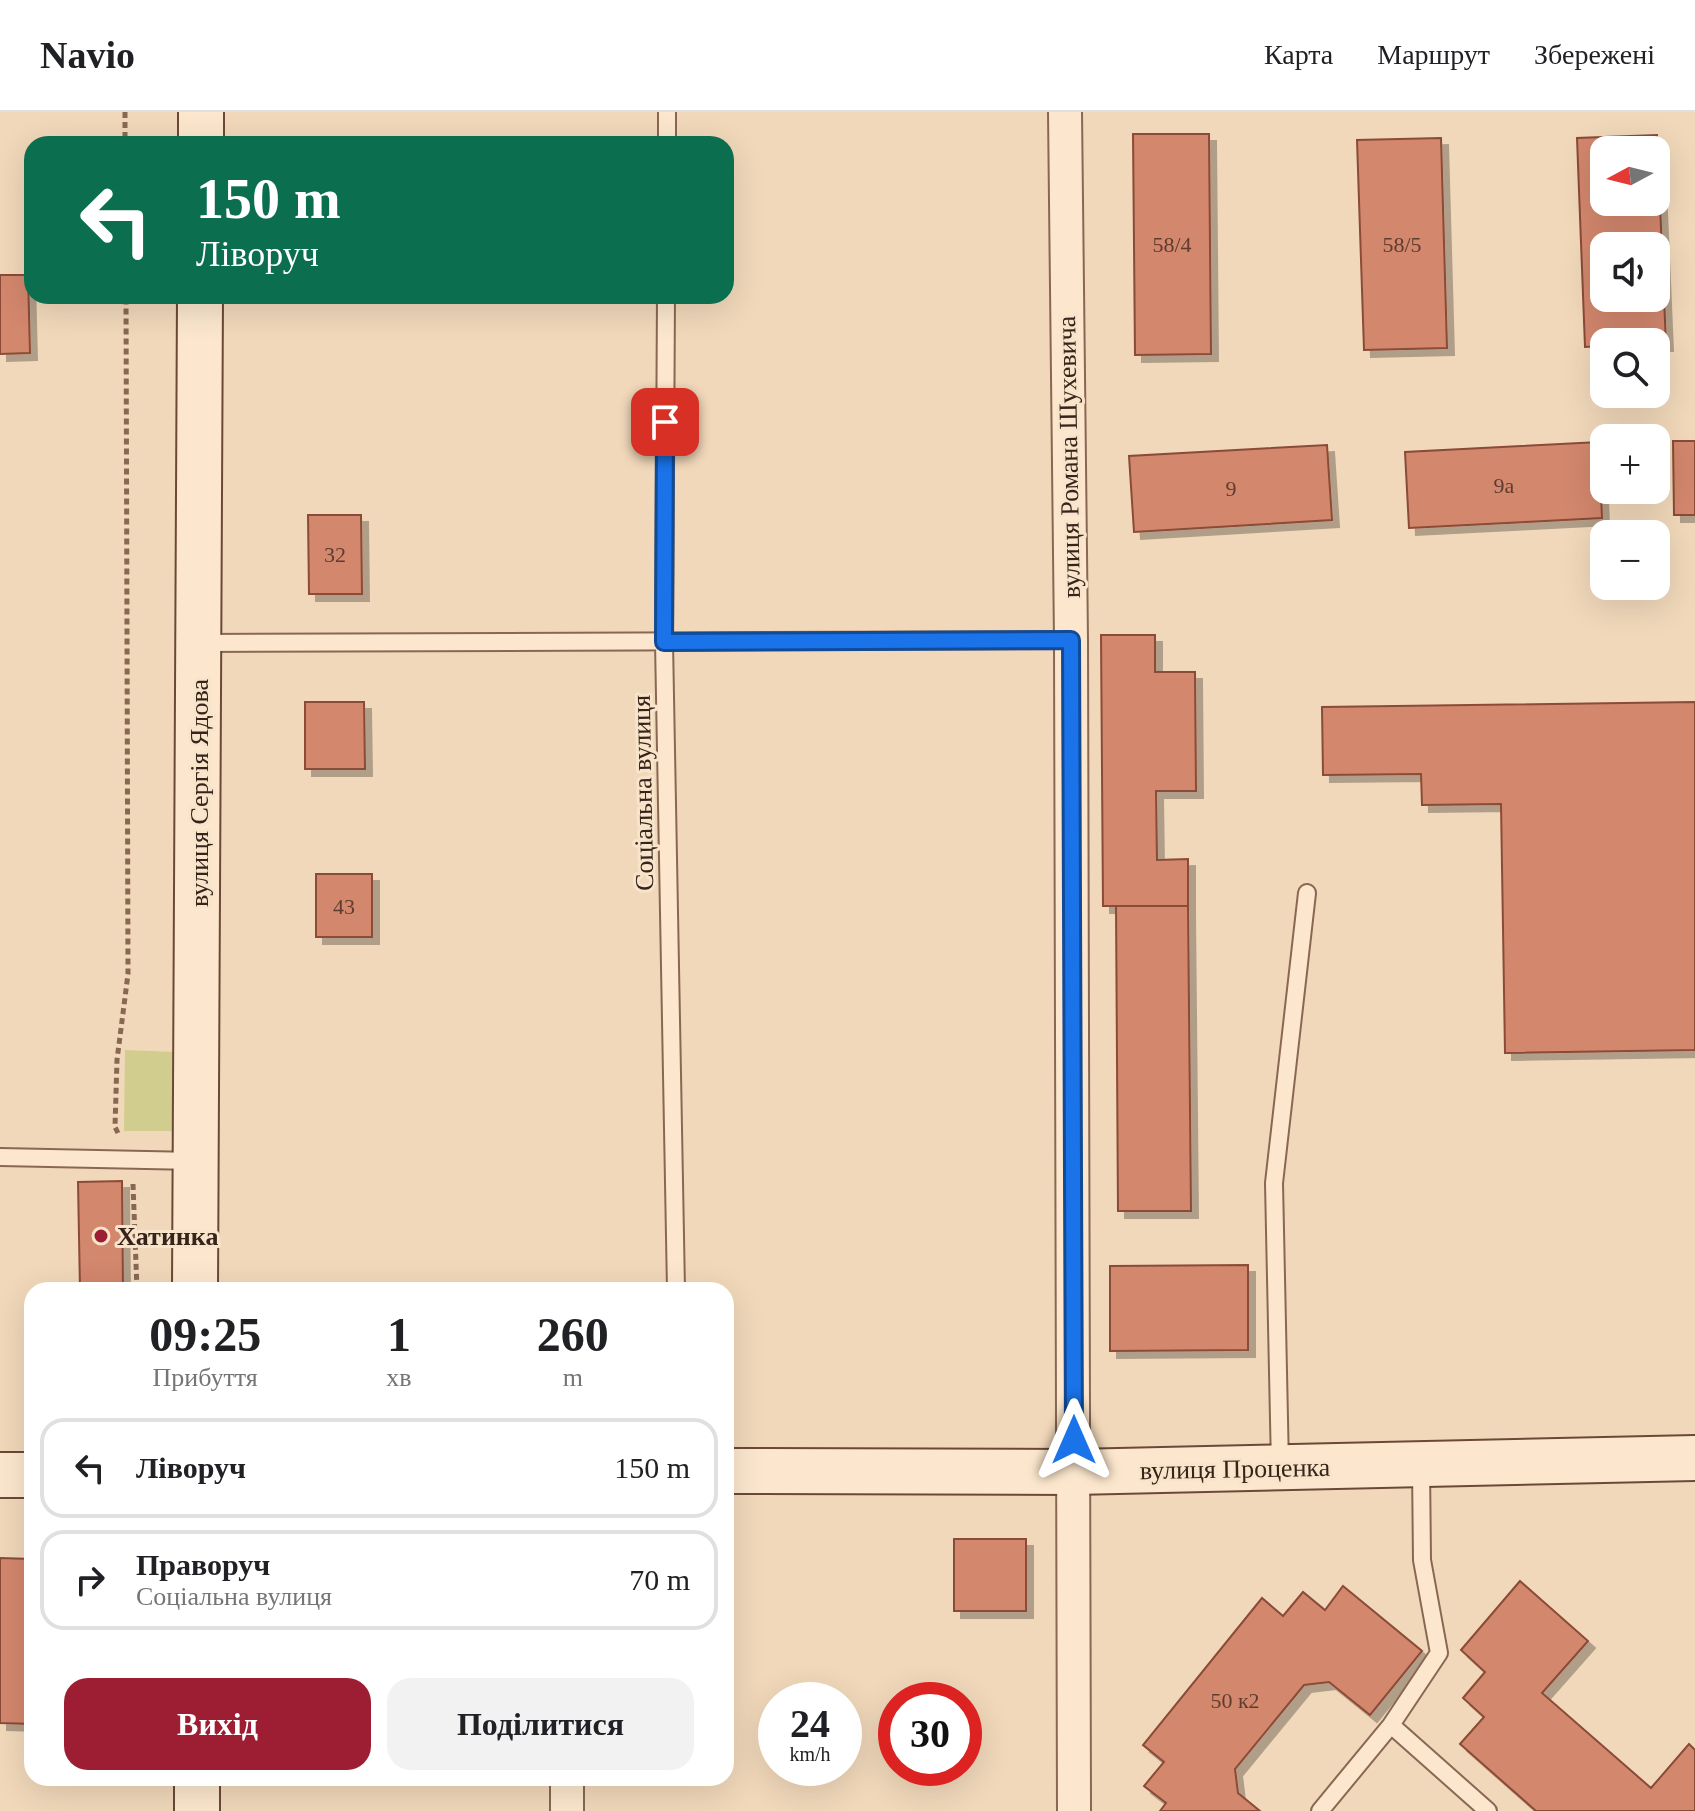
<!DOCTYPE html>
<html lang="uk">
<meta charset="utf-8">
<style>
:root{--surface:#fff;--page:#f2f2f2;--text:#202124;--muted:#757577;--line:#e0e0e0;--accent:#9d1e33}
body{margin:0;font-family:"Times New Roman",serif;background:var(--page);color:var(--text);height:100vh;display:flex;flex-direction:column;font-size:30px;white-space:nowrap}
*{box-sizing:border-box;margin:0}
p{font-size:26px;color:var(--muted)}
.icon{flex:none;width:44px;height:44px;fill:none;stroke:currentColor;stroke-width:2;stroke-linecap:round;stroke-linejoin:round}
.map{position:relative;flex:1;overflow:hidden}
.panel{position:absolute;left:24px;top:1170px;width:710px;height:504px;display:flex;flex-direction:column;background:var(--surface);border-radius:24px;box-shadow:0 8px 32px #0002}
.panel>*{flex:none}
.banner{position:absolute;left:24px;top:24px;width:710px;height:168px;border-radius:24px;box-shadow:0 8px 32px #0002;background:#0b6e4f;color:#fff;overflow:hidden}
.needle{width:52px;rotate:263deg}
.controls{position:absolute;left:1590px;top:24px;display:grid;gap:16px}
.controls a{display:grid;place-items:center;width:80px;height:80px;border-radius:16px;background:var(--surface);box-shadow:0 8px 32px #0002;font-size:40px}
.speed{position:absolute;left:758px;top:1570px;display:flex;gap:16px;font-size:40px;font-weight:700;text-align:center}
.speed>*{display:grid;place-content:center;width:104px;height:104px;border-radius:50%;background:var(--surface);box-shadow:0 8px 32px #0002;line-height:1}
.speed small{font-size:20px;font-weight:400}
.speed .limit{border:12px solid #d22;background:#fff;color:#111}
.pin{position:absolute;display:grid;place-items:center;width:68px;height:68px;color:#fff;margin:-34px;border-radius:16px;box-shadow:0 4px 12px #0006}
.me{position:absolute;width:88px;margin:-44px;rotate:0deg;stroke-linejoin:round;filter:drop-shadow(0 0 6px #0008)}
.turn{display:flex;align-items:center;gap:28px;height:168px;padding:0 40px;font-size:36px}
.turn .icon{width:104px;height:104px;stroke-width:2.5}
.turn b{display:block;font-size:56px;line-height:68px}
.eta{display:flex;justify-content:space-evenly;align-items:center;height:136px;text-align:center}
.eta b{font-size:48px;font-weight:700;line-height:56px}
.action{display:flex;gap:16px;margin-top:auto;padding:16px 40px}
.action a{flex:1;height:92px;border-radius:24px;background:var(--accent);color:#fff;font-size:32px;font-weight:700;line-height:92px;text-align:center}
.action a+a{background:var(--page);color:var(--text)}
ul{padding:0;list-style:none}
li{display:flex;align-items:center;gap:24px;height:100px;margin:0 16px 12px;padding:0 24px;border:4px solid var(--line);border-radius:24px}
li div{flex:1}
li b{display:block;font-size:30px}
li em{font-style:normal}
header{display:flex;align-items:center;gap:48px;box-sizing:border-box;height:112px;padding:0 40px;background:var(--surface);border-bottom:2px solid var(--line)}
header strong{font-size:38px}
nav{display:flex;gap:44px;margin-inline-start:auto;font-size:28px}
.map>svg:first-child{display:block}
.green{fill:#d0cd8e}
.building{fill:#d3876d;stroke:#8a4b37;stroke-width:2;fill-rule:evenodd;filter:url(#shadow)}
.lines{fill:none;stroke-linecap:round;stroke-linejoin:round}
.lane-casing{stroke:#896853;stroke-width:20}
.street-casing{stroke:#896853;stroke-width:36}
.secondary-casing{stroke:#6b4937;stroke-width:48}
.path{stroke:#896853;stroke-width:5;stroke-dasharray:6 4;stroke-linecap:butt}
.lane{stroke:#fce7ce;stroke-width:16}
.street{stroke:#fce7ce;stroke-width:32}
.secondary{stroke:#fce7ce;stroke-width:44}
.route-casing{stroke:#114b97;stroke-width:20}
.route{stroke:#1a73e8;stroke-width:14}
.poi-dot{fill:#9d1e33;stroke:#f8e4ca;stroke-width:3}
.labels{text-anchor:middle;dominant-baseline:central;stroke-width:6;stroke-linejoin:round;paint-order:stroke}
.number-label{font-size:22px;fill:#5e3c2f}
.street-label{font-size:26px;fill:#37231a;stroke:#f8e4ca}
.poi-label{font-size:26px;font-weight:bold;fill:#37231a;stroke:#f8e4ca;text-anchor:start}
</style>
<header>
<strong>Navio</strong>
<nav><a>Карта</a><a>Маршрут</a><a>Збережені</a></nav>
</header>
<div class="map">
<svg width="1695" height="1699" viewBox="0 0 1695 1699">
<defs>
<filter id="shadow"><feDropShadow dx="7" dy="7" stdDeviation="0" flood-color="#0004"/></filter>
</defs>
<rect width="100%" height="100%" fill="#f1d8ba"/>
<!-- green -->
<path class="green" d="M 125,938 L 175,940 L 174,1019 L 124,1019 Z"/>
<!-- building -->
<path class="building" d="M 1133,22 L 1209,22 L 1211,242 L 1135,243 Z
M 1657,23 L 1666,232 L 1604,230 L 1604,234 L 1585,235 L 1577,26 ZM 1604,38 L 1656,38 L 1656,90 L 1604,90 ZM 1604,134 L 1656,134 L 1656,186 L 1604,186 Z
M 1441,26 L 1447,236 L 1364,238 L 1357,28 Z
M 0,163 L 28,163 L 30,241 L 0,242 Z
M 1673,329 L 1695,329 L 1695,403 L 1674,403 Z
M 1599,330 L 1602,406 L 1409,416 L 1405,340 Z
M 1327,333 L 1332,408 L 1134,420 L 1129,344 Z
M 308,403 L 361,403 L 362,482 L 309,482 Z
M 1101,523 L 1155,523 L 1155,560 L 1195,560 L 1196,679 L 1156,679 L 1157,748 L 1188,747 L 1188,794 L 1103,794 Z
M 305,590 L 364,590 L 365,657 L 305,657 Z
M 1695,590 L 1695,938 L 1505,941 L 1501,692 L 1422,693 L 1421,662 L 1323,663 L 1322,595 Z
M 316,762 L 372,762 L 372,825 L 316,825 Z
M 1116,794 L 1188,794 L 1191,1099 L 1118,1099 Z
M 122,1069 L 123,1178 L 80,1178 L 78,1070 Z
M 1248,1153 L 1248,1238 L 1110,1239 L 1110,1154 Z
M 954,1427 L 1026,1427 L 1026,1499 L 954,1499 Z
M 0,1446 L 32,1447 L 32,1612 L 0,1611 Z
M 1520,1469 L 1588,1529 L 1542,1581 L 1651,1676 L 1689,1632 L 1695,1638 L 1695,1699 L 1536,1699 L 1460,1632 L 1484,1605 L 1463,1586 L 1485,1560 L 1461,1538 Z
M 1343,1474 L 1422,1539 L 1370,1603 L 1329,1570 L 1304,1573 L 1235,1657 L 1238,1681 L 1260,1699 L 1160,1699 L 1166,1691 L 1144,1674 L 1164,1650 L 1143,1633 L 1262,1486 L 1283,1504 L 1303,1480 L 1325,1498 Z"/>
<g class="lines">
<defs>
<path id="lane" d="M 667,32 L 667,0
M 666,184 L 664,530 L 676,1178
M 201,531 L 1071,528
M 0,1045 L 195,1049
M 1280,1354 L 1274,1071 L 1307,781
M 1391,1613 L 1488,1699
M 1320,1699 L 1391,1613 L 1439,1541 L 1422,1448 L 1421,1354"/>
<path id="street" d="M 1065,0 L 1071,528 L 1074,1699
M 567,1699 L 567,1666"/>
<path id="secondary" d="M 201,32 L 201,0
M 195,1178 L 200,184
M 726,1359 L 1074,1360 L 1695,1346
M 0,1363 L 32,1363
M 197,1666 L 197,1699"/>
</defs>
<!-- lane casing -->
<use href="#lane" class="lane-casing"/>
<!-- street casing -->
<use href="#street" class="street-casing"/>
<!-- secondary casing -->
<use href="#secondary" class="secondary-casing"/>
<!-- path -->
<path class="path" d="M 125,0 L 125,32
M 118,1021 L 115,1015 L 117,948 L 128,862 L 126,184
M 133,1072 L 137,1178"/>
<!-- lane -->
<use href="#lane" class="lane"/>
<!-- street -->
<use href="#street" class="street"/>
<!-- secondary -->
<use href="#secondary" class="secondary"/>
</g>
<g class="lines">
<defs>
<path id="route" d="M 665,310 L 664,530 L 1071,528 L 1074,1328"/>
</defs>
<!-- route casing -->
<use href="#route" class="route-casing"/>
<!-- route -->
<use href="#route" class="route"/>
</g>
<!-- markers -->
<circle class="poi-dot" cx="101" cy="1124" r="8"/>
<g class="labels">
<!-- number labels -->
<g class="number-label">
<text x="1172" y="132">58/4</text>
<text x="1402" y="132">58/5</text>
<text x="1504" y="373">9а</text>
<text x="1231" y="376">9</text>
<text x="335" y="442">32</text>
<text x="344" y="794">43</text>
<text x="1235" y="1588">50 к2</text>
</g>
<!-- street labels -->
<g class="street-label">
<text transform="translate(1069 345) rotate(-91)">вулиця Романа Шухевича</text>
<text transform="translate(199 681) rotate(-90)">вулиця Сергія Ядова</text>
<text transform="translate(643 681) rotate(-91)">Соціальна вулиця</text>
<text transform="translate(1235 1357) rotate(-1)">вулиця Проценка</text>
</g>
<!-- poi labels -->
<g class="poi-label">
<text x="117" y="1124">Хатинка</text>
</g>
</g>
</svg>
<div class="controls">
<a><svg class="needle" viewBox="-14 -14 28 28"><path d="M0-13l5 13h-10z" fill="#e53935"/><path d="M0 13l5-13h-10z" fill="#757577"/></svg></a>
<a><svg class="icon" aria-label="sound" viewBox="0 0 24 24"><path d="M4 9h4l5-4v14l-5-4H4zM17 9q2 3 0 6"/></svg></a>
<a><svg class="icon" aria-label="search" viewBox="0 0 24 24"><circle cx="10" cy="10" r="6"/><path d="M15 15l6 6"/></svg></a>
<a>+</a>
<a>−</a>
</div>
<div class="speed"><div>24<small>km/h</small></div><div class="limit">30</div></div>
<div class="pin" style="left:665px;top:310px;background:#d93025"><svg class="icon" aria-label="arrive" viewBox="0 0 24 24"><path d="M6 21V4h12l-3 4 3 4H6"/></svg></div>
<svg class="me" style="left:1074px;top:1328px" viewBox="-20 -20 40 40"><path d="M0-17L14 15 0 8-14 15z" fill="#1a73e8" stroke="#fff" stroke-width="4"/></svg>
<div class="banner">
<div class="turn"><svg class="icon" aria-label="left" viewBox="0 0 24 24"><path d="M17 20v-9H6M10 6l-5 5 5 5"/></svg><div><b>150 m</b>Ліворуч</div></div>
</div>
<section class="panel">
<div class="eta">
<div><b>09:25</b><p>Прибуття</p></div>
<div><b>1</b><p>хв</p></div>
<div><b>260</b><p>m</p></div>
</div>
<ul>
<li><svg class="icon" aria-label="left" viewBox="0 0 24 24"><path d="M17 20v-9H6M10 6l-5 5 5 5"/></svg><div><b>Ліворуч</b></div><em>150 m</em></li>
<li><svg class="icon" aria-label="right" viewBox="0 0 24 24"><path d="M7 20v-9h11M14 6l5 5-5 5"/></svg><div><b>Праворуч</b><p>Соціальна вулиця</p></div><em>70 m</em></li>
</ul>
<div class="action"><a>Вихід</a><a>Поділитися</a></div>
</section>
</div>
